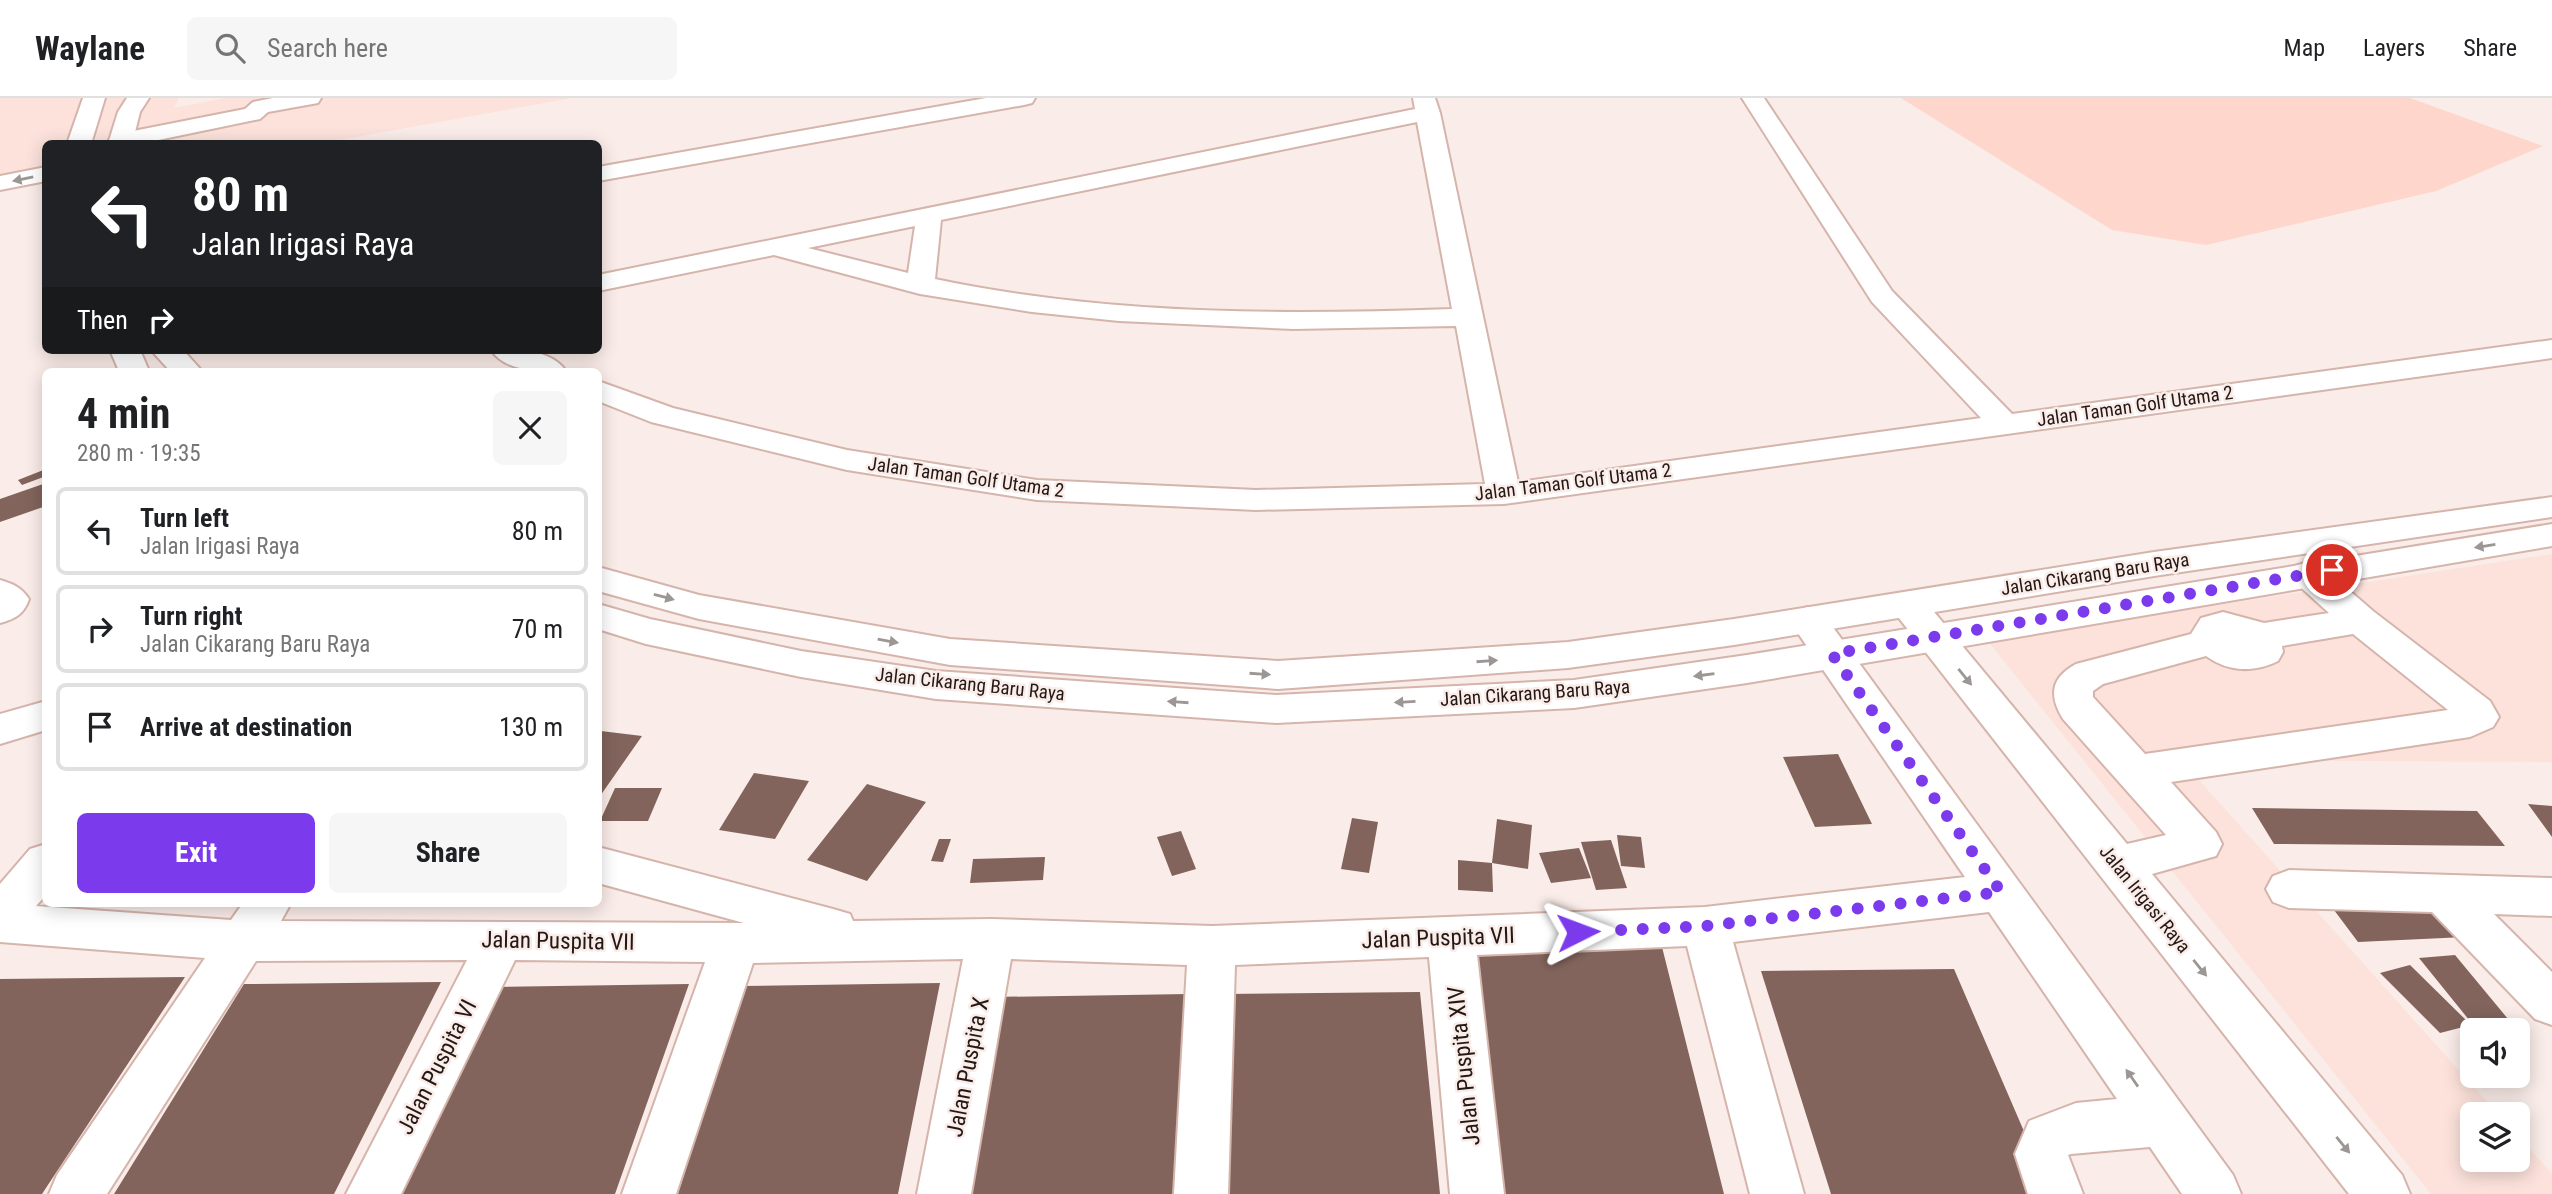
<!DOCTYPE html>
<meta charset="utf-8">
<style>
:root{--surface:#fff;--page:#f6f6f6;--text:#202124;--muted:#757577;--line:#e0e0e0;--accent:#7c3aed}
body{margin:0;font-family:"Roboto Condensed",sans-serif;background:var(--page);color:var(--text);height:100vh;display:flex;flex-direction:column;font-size:26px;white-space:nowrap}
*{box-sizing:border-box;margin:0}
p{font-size:23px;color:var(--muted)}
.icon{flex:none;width:38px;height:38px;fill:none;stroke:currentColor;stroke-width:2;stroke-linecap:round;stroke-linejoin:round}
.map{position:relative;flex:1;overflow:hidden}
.panel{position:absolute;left:42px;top:270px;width:560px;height:539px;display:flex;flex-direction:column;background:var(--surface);border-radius:10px;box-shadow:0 4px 18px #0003}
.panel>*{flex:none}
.banner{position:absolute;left:42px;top:42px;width:560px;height:214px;border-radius:10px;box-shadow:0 4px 18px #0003;background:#202124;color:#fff;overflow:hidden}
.controls{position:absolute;left:2460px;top:920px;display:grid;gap:14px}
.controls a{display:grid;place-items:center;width:70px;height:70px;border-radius:10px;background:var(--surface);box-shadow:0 4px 18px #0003;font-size:35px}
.pin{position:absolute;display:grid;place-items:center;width:60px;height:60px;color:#fff;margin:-30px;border:4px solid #fff;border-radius:50%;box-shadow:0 2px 7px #0007}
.me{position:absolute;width:77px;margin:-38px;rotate:87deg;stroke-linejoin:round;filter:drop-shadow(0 0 5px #0008)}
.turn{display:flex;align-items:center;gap:24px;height:147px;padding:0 35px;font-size:32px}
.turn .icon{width:91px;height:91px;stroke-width:2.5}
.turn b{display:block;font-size:49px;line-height:60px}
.then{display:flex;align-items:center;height:66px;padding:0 35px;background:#0003;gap:14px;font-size:26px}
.round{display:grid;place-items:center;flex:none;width:74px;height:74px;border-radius:10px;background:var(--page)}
.overview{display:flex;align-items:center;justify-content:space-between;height:119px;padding:0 35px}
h1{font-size:42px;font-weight:700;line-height:52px}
.cta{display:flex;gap:14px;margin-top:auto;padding:14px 35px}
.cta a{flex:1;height:80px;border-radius:10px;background:var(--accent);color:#fff;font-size:28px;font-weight:700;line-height:80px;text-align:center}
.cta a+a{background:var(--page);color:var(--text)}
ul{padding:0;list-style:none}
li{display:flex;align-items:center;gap:21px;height:88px;margin:0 14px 10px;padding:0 21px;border:4px solid var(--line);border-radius:10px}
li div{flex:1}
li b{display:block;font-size:26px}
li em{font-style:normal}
header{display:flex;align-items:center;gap:42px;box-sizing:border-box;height:98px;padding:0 35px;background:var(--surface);border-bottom:2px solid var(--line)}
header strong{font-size:33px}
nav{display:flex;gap:38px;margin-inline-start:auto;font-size:24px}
.search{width:490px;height:63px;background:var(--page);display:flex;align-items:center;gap:18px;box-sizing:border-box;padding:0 24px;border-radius:10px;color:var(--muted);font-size:26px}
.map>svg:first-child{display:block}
.built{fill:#fce2db}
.green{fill:#fed6cb}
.building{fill:#82645c}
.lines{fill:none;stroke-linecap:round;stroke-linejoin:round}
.minor-casing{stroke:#d5b4ab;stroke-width:4}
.major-casing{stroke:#d5b4ab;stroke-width:4}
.minor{fill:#fff;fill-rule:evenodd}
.major{fill:#fff;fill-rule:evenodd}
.oneway{fill:#9c9795}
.route{stroke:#7c3aed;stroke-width:12;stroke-dasharray:0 21.6}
.labels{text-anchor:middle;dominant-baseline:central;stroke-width:5;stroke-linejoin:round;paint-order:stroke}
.street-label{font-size:19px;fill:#241814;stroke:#faece8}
.near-street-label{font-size:23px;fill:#241814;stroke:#faece8}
</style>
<header>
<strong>Waylane</strong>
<div class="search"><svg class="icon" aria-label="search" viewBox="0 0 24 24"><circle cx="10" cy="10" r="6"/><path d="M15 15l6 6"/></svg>Search here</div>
<nav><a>Map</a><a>Layers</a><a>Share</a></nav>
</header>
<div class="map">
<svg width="2552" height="1096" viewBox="0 0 2552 1096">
<rect width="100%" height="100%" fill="#faece8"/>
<!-- built -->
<path class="built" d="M 0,0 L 179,0 L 174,10 L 226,0 L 572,0 L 323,45 L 46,46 L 45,86 L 0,91 Z
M 2552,456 L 2552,664 L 2181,662 L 2499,1017 L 2473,1017 L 2473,1062 L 2518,1062 L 2518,1038 L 2552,1076 L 2552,1096 L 2431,1096 L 1987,542 Z"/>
<!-- green -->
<path class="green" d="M 1901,0 L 2410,0 L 2543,48 L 2436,93 L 2206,147 L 2112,132 Z"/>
<!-- building -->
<path class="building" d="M 46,371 L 46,378 L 22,387 L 18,382 Z
M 46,385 L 46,408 L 0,424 L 0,401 Z
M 601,633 L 642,638 L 598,701 L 598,637 Z
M 1838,656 L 1872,726 L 1815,729 L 1783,659 Z
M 754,675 L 809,683 L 775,741 L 719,732 Z
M 867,686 L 926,704 L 867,783 L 807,762 Z
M 615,690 L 662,690 L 648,723 L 600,723 Z
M 2528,706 L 2552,708 L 2552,739 Z
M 2252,710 L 2477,713 L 2505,748 L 2274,746 Z
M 1352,720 L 1378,724 L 1369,775 L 1341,771 Z
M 1497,721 L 1532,727 L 1528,771 L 1492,765 Z
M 1181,733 L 1196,771 L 1172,778 L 1157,739 Z
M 1617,737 L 1641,739 L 1645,770 L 1621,768 Z
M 939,741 L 951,741 L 943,764 L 931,763 Z
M 1611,742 L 1627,790 L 1596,792 L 1581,744 Z
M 1579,750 L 1591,780 L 1551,785 L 1539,755 Z
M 1045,759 L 1043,782 L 970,785 L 973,761 Z
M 1458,762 L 1492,765 L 1493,794 L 1458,792 Z
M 2437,803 L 2465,839 L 2358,844 L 2331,808 Z
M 1661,845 L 1724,1096 L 1504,1096 L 1471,848 Z
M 2455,857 L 2518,933 L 2478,933 L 2419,860 Z
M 2410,867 L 2471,927 L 2440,935 L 2380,875 Z
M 1954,871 L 2051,1096 L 1831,1096 L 1761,873 Z
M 185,879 L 42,1096 L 0,1096 L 0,881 Z
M 441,884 L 334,1096 L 114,1096 L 244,886 Z
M 940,885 L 898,1096 L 678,1096 L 743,888 Z
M 689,886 L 615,1096 L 395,1096 L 492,889 Z
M 1420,894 L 1440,1096 L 1219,1096 L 1224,896 Z
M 1189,896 L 1180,1096 L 960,1096 L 992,899 Z"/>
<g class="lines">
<defs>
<path id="minor" d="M 273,0 L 321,0 L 318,5 L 268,14 L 260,21 L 139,46 L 112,46 L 109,42 L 113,37 L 245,11 L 253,4 Z
M 986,0 L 1035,0 L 1032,5 L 1024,7 L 598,83 L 598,69 Z
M 1413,0 L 1435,0 L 1440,15 L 1518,384 L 1981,320 L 1872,204 L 1742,0 L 1764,0 L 1892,193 L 2012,316 L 2552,242 L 2552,260 L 1504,406 L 1256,412 L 1037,402 L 847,372 L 651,324 L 598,303 L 598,283 L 673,310 L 847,352 L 1037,382 L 1256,392 L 1485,386 L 1456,228 L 1293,231 L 1119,223 L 1032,214 L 920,196 L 774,157 L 598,193 L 598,177 L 1415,11 ZM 1417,24 L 1452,211 C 1280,217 1104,217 935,181 L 941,122 ZM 915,128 L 908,175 L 808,150 Z
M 491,252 C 516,252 550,250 566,273 C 541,273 507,275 491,252 Z
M 2308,464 L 2321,468 L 2373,513 L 2490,603 L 2499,619 L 2493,629 L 2470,639 L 2171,684 L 2216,734 L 2222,746 L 2216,758 L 2152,776 L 2402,1077 L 2410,1096 L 2349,1096 L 1888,506 L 1894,497 L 1907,494 L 1920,497 L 2127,746 L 2166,737 L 2063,621 C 2049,598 2050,580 2076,566 L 2191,536 L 2201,520 L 2223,514 L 2264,525 L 2329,515 L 2295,484 L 2290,476 L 2295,468 ZM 2353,536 L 2448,612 L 2145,656 L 2093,599 L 2093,593 L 2103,586 L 2206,558 C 2228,574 2254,575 2278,563 L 2283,554 L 2282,548 Z
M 0,482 C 13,486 21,489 29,501 C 24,516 15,521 0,525 Z
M 1808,509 L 1821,513 L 2233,1077 L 2241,1096 L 2182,1096 L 2150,1049 L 2071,1056 L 2068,1057 L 2083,1096 L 2028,1096 L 2015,1056 L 2029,1023 L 2076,1005 L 2117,1001 L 1989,814 L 1733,844 L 1804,1096 L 1750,1096 L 1687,848 L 1477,857 L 1504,1096 L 1450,1096 L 1429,859 L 1235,867 L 1228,1096 L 1174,1096 L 1187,867 L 1011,861 L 971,1096 L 917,1096 L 963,861 L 753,865 L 676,1096 L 622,1096 L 705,864 L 515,862 L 401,1096 L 346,1096 L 467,862 L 256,863 L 107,1096 L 49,1096 L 57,1077 L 205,860 L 0,844 L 0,786 L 30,751 L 46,746 L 46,797 L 36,808 L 231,822 L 243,805 L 291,805 L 281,823 L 744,825 L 598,785 L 598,749 L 833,811 L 850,816 L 853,823 L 991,821 L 1212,828 L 1705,809 L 1965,779 L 1789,522 L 1795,513 Z
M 46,603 L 46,632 L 0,646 L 0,616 Z
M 2289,772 L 2552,780 L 2552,818 L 2494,816 L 2552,874 L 2552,927 L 2535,921 L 2432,814 L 2289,810 L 2273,804 L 2266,791 L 2273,778 Z"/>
<path id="major" d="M 83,0 L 105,0 L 91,46 L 67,46 Z
M 127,0 L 149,0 L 140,14 L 132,46 L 108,46 L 118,14 Z
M 46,69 L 46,83 L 0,92 L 0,78 Z
M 110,252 L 140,252 L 149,273 L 119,273 Z
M 151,252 L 183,252 L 202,273 L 170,273 Z
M 2552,399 L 2552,419 L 2154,478 L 1734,547 L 1568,570 L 1278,591 L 950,567 L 699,521 L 598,493 L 598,469 L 699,497 L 950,541 L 1278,563 L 1568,544 L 1734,521 L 2154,454 Z
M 2552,426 L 2552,448 L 1747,585 L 1574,610 L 1276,625 L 936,601 L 801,579 L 646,546 L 598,531 L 598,506 L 650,521 L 801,553 L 936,573 L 1276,597 L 1574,582 L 1747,557 Z"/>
</defs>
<!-- minor casing -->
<use href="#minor" class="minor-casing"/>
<!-- major casing -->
<use href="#major" class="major-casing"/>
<!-- minor -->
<use href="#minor" class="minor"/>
<!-- major -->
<use href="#major" class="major"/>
</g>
<!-- one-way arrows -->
<defs><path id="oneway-solid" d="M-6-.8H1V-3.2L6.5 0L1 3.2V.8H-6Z" transform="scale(1.75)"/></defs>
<g class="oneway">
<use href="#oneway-solid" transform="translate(23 81) rotate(168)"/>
<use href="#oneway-solid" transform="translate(2485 448) rotate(171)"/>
<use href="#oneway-solid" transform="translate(664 499) rotate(15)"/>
<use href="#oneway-solid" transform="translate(888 543) rotate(10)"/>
<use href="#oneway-solid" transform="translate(1487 563) rotate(-4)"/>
<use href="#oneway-solid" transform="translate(1260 576) rotate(4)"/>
<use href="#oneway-solid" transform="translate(1704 577) rotate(172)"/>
<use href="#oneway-solid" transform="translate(1965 579) rotate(51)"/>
<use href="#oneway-solid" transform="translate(1178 604) rotate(-176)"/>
<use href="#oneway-solid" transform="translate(1405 604) rotate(177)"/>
<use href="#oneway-solid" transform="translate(2200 870) rotate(51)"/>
<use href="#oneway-solid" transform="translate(2132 980) rotate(-125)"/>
<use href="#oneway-solid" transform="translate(2343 1047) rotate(51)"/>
</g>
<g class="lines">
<!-- route -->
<path class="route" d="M 1578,834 L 1705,828 L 2001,794 L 1832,556 L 2332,472"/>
</g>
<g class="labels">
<!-- street labels -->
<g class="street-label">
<text transform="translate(2135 308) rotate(-8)">Jalan Taman Golf Utama 2</text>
<text transform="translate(966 379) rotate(8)">Jalan Taman Golf Utama 2</text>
<text transform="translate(1573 384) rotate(-7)">Jalan Taman Golf Utama 2</text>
<text transform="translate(2095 476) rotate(-9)">Jalan Cikarang Baru Raya</text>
<text transform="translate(970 586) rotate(6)">Jalan Cikarang Baru Raya</text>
<text transform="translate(1535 595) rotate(-4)">Jalan Cikarang Baru Raya</text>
<text transform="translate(2145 801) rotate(51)">Jalan Irigasi Raya</text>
</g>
<!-- near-street labels -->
<g class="near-street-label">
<text transform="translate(1438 840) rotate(-2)">Jalan Puspita VII</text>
<text transform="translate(558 843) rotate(1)">Jalan Puspita VII</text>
<text transform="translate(1464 968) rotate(-96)">Jalan Puspita XIV</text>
<text transform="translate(437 969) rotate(-63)">Jalan Puspita VI</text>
<text transform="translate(968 969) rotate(-79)">Jalan Puspita X</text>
</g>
</g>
</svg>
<div class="controls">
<a><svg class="icon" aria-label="sound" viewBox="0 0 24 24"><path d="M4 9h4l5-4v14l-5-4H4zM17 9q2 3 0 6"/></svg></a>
<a><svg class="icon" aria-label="layers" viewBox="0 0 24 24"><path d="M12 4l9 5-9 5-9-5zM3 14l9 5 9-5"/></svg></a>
</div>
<div class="pin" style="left:2332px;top:472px;background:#d93025"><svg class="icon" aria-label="arrive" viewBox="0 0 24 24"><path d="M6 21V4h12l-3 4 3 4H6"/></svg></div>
<svg class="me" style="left:1578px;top:834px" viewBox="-20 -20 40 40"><path d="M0-17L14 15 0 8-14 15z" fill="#7c3aed" stroke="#fff" stroke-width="4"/></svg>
<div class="banner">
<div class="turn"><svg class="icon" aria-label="left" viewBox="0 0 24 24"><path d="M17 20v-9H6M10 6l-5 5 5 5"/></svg><div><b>80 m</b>Jalan Irigasi Raya</div></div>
<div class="then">Then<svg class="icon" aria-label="right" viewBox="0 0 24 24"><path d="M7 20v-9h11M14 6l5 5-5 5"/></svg></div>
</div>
<section class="panel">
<div class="overview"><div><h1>4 min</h1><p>280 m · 19:35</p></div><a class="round"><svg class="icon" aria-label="close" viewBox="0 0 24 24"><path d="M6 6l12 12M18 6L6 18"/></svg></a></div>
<ul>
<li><svg class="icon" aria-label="left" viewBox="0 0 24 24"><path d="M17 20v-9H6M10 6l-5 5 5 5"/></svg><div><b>Turn left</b><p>Jalan Irigasi Raya</p></div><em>80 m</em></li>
<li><svg class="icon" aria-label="right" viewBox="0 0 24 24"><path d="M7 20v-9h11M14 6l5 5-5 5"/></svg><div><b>Turn right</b><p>Jalan Cikarang Baru Raya</p></div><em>70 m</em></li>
<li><svg class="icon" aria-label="arrive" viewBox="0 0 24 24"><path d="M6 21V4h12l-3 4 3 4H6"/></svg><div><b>Arrive at destination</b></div><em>130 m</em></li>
</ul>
<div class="cta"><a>Exit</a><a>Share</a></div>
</section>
</div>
